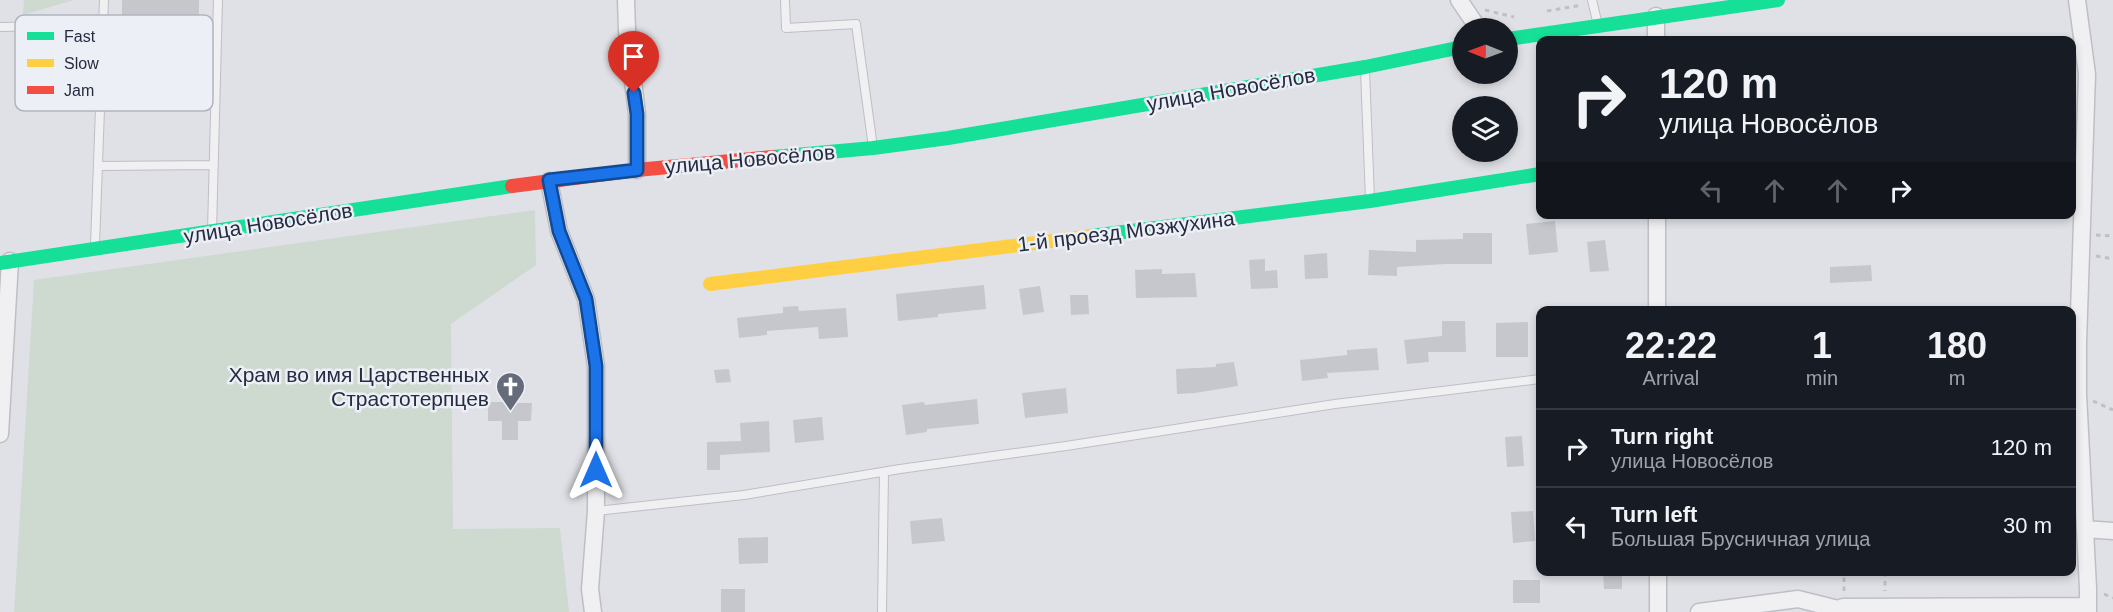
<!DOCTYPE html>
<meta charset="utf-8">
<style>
:root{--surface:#171b24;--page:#20242c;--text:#f1f3f6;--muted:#9ea1a6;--line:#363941}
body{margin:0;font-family:Helvetica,sans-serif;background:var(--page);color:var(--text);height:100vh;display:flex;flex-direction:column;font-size:22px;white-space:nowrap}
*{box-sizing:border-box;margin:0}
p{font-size:20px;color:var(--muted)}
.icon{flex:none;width:33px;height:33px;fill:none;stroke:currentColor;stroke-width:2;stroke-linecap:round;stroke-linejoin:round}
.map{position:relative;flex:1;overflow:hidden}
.panel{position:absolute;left:1536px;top:306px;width:540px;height:270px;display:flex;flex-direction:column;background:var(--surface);border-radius:12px;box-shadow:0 3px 9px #0003}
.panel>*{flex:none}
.hud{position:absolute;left:1536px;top:36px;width:540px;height:183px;border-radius:12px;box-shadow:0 3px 9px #0003;background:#171b24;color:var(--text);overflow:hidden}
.needle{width:39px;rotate:271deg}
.fabs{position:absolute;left:1452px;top:18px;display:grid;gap:12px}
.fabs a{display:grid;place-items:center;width:66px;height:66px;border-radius:50%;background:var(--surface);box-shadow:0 3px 9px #0003;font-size:30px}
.pin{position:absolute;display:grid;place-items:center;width:51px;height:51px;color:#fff;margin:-62px -26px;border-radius:50% 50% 50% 0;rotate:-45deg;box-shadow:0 0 6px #0007}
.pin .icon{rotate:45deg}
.me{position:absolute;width:66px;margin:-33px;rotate:0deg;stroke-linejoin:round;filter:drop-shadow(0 0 4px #0008)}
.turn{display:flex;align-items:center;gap:21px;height:126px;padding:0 24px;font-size:27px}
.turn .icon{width:78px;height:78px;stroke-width:2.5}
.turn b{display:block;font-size:42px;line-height:51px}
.lanes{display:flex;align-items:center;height:57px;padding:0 24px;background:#0003;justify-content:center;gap:30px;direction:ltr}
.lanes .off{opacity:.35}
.eta{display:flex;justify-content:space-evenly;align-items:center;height:102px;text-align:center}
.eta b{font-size:36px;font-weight:700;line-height:42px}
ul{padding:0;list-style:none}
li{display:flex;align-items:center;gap:18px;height:78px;padding:0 24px;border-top:2px solid var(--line)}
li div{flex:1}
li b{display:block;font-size:22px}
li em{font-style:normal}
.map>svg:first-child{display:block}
.green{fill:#ced9d0}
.building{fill:#c6c7cd}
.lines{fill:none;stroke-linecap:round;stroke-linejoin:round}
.lane-casing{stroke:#bebfc4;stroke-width:10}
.street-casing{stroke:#bebfc4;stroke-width:19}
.path{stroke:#bfc0c6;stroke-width:3;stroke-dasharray:4.5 4.5;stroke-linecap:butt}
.lane{stroke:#f0f0f3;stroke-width:8}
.street{stroke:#f0f0f3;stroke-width:16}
.fast{stroke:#16e098;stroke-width:14}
.slow{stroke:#ffcf43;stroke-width:14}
.jam{stroke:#f24e42;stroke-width:14}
.route-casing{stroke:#114b97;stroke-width:15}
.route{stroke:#1a73e8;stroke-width:10}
.labels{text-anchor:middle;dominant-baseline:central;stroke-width:5;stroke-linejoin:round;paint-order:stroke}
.street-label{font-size:21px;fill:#252b41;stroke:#edeff6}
.poi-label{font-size:21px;fill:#252b41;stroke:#edeff6;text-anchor:end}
.key{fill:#edeff6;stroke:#b1b4c0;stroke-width:1.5}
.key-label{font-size:16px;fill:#252b41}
</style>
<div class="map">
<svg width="2113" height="612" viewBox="0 0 2113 612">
<rect width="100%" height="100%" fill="#e0e1e6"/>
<!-- green -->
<path class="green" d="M 24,0 L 74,0 L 23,15 Z
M 535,210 L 536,265 L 451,324 L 453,529 L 560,528 L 569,612 L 14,612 L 34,280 Z"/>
<!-- building -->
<path class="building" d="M 122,0 L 199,0 L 198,102 L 122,102 Z
M 1555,221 L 1558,252 L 1529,255 L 1526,224 Z
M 1463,233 L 1492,233 L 1492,264 L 1446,264 L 1397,267 L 1397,276 L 1368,275 L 1369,250 L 1416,252 L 1416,240 L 1463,239 Z
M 1605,240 L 1609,271 L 1590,272 L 1587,242 Z
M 1327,253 L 1328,278 L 1305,279 L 1304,255 Z
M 1265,259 L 1265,271 L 1277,270 L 1278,288 L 1251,289 L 1249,260 Z
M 1871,265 L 1872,281 L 1830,283 L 1830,267 Z
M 1162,269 L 1162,274 L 1195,273 L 1197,297 L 1136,298 L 1135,270 Z
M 984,285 L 986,309 L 938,314 L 938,317 L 898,321 L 896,294 Z
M 1040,286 L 1044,312 L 1023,315 L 1019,289 Z
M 1070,295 L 1088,295 L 1089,314 L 1071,315 Z
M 798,306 L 799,311 L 846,308 L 848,337 L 819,339 L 818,327 L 767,331 L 767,335 L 739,338 L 737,318 L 783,313 L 783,307 Z
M 1442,321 L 1465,321 L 1466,352 L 1428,352 L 1429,362 L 1407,364 L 1404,340 L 1442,336 Z
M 1528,322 L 1528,357 L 1496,357 L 1496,323 Z
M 1377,348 L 1379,370 L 1327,373 L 1328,378 L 1302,381 L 1300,360 L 1347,355 L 1347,350 Z
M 1234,362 L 1238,386 L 1195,393 L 1177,394 L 1176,369 L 1216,367 L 1216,364 Z
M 729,369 L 731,382 L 716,383 L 714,370 Z
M 503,385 L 518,385 L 518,403 L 532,403 L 531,421 L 518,421 L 518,440 L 502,440 L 502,421 L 488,421 L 488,402 L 503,402 Z
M 1066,388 L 1068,413 L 1025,418 L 1022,393 Z
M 977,399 L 979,424 L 927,429 L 927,432 L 906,435 L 902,405 L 924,402 L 925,405 Z
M 822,417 L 824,440 L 795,443 L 793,420 Z
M 769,421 L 770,452 L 720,455 L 720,470 L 707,470 L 707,442 L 741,441 L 740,423 Z
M 1522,436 L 1524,466 L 1507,467 L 1505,437 Z
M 1533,511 L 1535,541 L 1513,543 L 1511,512 Z
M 942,518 L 945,541 L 912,544 L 910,521 Z
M 768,537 L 768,563 L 739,564 L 738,538 Z
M 1603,572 L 1622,572 L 1622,589 L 1604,589 Z
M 1513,580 L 1540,580 L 1540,603 L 1513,603 Z
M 721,589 L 745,589 L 745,612 L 721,612 Z"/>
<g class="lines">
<defs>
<path id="lane" d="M 785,0 L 786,28 L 856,24 L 873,147
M 1592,0 L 1598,25
M 0,27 L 103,25
M 1365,69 L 1370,200
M 98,166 L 214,165
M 212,231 L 218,0
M 95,245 L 104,0
M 596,511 L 744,495 L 900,469 L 1066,446 L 1335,404 L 1540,379
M 882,612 L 884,472"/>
<path id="street" d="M 626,0 L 627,31 L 637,114 L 637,170
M 1459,0 L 1478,28
M 2077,0 L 2087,74 L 2078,343 L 2078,394 L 2088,588 L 2088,612
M 1656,16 L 1656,40
M 549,181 L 559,231 L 586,299 L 596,366 L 596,511 L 590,589 L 593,612
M 1657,310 L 1657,214
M 0,434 L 10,261
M 2085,529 L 2113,531
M 1658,572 L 1658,612
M 1699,612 L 1798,599 L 1838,609 L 1843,607 L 2087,606"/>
</defs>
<!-- lane casing -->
<use href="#lane" class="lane-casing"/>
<!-- street casing -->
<use href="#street" class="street-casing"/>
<!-- path -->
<path class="path" d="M 1485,10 L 1514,17
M 1547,11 L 1582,5
M 2096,235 L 2113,236
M 2096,256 L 2113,259
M 2093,401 L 2113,410
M 1885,572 L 1885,591
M 1844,591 L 1844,572
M 2104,594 L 2113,598"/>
<!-- lane -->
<use href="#lane" class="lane"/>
<!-- street -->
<use href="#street" class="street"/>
<!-- fast -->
<path class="fast" d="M 1508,39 L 1778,0
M 773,157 L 873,148 L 948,138 L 1365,67 L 1462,47
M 1091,236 L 1370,201 L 1540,174
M 0,263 L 512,186"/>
<!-- slow -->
<path class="slow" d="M 710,284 L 1091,236"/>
<!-- jam -->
<path class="jam" d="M 512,186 L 637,170 L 773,157"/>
</g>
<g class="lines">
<defs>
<path id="route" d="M 596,470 L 596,366 L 586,299 L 559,231 L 549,180 L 637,170 L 637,114 L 634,93"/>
</defs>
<!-- route casing -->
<use href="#route" class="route-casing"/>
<!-- route -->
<use href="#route" class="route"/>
</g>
<!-- icons -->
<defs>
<symbol id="church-pin" viewBox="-11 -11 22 30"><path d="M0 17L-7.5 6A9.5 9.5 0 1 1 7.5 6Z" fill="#666b7b" stroke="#edeff6"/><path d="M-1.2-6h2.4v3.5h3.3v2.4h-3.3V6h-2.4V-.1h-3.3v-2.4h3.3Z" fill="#fff"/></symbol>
</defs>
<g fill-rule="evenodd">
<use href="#church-pin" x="494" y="370" width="33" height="45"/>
</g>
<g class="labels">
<!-- street labels -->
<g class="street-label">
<text transform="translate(1231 89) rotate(-10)">улица Новосёлов</text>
<text transform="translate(750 159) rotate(-5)">улица Новосёлов</text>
<text transform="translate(268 223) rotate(-9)">улица Новосёлов</text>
<text transform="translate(1126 231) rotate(-7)">1-й проезд Мозжухина</text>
</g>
<!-- poi labels -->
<g class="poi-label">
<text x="489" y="374">Храм во имя Царственных<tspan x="489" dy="24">Страстотерпцев</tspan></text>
</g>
</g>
<!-- legend -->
<rect x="15" y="15" width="198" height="96" rx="9" class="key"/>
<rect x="27" y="32" width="27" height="8" fill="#16e098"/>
<rect x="27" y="59" width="27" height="8" fill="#ffcf43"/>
<rect x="27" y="86" width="27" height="8" fill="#f24e42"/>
<g class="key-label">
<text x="64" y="42">Fast</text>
<text x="64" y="69">Slow</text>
<text x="64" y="96">Jam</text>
</g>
</svg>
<div class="fabs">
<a><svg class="needle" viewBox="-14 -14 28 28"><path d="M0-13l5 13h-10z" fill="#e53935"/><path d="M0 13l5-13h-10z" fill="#9ea1a6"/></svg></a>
<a><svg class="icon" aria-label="layers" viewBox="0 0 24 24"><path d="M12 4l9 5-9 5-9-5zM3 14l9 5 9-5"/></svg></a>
</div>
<div class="pin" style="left:634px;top:93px;background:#d93025"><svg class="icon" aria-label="arrive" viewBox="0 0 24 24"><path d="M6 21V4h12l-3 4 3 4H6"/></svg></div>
<svg class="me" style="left:596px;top:470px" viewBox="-20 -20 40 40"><path d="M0-17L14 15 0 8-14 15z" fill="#1a73e8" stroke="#fff" stroke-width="4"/></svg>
<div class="hud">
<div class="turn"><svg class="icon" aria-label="right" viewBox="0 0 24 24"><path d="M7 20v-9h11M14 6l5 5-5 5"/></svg><div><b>120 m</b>улица Новосёлов</div></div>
<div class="lanes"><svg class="icon off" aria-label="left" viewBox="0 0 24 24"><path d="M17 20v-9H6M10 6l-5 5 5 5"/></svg><svg class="icon off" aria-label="ahead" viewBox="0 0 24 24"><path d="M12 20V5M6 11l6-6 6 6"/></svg><svg class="icon off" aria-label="ahead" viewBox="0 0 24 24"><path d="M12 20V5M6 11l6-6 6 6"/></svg><svg class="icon" aria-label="right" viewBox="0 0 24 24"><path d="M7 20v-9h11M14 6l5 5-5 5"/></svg></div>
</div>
<section class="panel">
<div class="eta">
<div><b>22:22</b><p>Arrival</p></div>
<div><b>1</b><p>min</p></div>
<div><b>180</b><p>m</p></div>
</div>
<ul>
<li><svg class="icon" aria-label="right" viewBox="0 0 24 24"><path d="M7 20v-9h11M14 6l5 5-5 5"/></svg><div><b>Turn right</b><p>улица Новосёлов</p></div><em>120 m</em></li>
<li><svg class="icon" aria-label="left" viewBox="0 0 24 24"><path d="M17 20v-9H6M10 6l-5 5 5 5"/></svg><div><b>Turn left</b><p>Большая Брусничная улица</p></div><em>30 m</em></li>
</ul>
</section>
</div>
